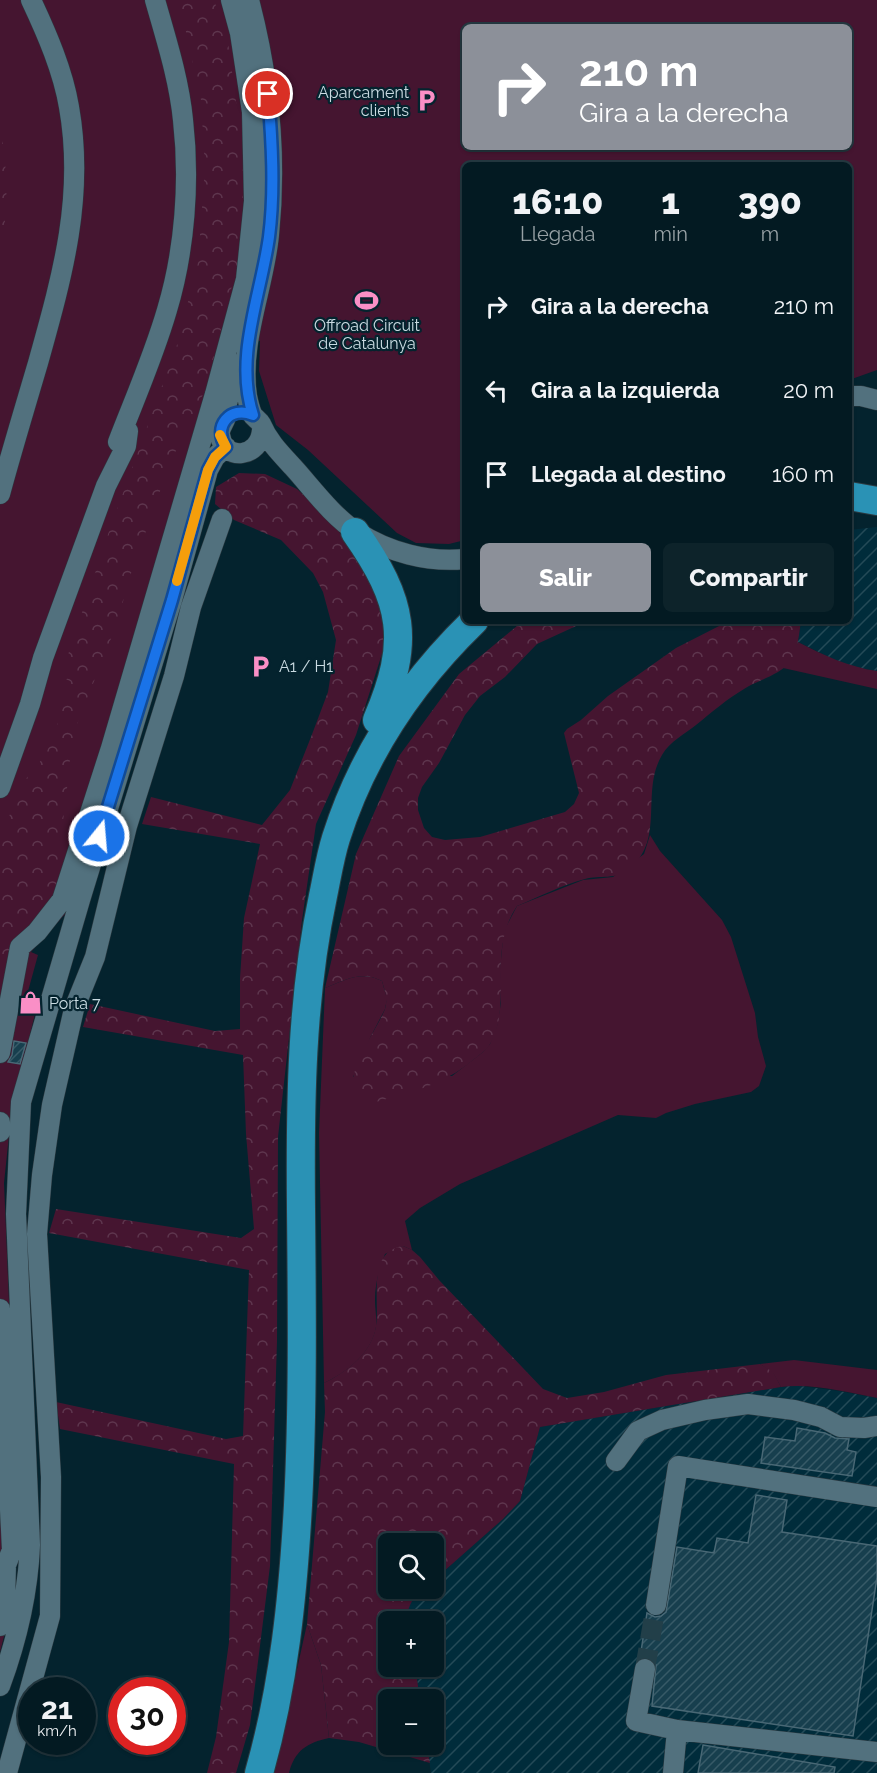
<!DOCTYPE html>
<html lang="es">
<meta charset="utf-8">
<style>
:root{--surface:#031a22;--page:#0d232a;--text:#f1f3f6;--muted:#97a1a5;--line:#243840;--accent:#8c9099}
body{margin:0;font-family:Raleway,sans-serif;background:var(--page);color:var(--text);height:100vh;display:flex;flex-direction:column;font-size:22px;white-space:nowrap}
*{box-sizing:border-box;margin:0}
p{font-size:20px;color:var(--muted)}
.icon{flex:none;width:33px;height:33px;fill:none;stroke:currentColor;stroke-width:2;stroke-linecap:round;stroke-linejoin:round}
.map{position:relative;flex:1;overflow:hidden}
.panel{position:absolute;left:462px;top:162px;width:390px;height:462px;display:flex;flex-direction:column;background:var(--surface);border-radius:9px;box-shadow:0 2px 4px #0004,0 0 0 2px var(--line)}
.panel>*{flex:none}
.banner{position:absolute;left:462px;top:24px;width:390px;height:126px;border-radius:9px;box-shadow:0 2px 4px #0004,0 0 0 2px var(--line);background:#8c9099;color:#fff;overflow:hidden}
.controls{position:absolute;left:378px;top:1533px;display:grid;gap:12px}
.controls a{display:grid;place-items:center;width:66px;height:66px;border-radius:9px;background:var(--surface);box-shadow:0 2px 4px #0004,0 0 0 2px var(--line);font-size:30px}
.speed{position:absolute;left:18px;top:1677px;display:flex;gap:12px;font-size:30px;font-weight:700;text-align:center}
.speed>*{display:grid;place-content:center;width:78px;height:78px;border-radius:50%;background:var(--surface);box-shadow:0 2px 4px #0004,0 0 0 2px var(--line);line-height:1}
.speed small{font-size:15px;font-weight:400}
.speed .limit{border:9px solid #d22;background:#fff;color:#111}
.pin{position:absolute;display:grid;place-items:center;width:51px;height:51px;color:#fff;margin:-26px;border:3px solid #fff;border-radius:50%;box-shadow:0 2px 6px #0007}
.me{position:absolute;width:66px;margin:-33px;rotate:17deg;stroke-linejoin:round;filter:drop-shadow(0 0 4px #0008)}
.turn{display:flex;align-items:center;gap:21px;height:126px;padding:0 18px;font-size:27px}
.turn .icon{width:78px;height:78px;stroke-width:2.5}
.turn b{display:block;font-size:42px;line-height:51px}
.eta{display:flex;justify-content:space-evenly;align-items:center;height:102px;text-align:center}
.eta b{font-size:36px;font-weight:800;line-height:42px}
.primary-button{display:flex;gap:12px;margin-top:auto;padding:12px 18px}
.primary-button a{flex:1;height:69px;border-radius:9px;background:var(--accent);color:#fff;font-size:24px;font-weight:800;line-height:69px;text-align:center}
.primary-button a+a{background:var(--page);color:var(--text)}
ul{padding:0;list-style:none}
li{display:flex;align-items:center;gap:18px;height:84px;padding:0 18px}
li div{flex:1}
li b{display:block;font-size:22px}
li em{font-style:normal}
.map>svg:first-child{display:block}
.industrial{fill:url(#industrial-furrows)}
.grass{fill:#451530;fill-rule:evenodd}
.forest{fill:url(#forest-crowns)}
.building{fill:url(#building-hatch);stroke:#496875;stroke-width:1.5}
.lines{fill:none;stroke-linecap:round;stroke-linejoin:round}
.minor-tunnel{stroke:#223f49;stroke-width:20;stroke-dasharray:20 10;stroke-linecap:butt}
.minor-casing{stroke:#2c3a41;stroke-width:21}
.highway-casing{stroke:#2c3a41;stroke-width:30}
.minor{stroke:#52717e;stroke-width:20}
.highway{stroke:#2a92b5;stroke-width:28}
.route-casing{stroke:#114b97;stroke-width:15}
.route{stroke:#1a73e8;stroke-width:10}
.slow{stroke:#f59e0b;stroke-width:10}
.labels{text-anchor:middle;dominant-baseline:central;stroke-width:4.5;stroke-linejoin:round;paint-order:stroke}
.poi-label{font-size:16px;fill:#cadbe2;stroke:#04232e;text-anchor:start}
</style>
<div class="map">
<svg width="877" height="1773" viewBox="0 0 877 1773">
<defs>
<pattern id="industrial-furrows" width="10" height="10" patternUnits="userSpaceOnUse" patternTransform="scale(1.5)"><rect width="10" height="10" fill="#002c3b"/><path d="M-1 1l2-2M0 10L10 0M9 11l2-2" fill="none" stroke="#244a57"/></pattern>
<pattern id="forest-crowns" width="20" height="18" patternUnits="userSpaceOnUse" patternTransform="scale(1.5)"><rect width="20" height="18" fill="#451530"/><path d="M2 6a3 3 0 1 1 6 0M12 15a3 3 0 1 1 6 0" fill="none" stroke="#5e364e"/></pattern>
<pattern id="building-hatch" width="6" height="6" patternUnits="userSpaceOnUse" patternTransform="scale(1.5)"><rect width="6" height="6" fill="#173f4e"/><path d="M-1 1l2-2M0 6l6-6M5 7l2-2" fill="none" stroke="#375a67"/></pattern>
</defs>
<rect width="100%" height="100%" fill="#04232e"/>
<!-- industrial -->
<path class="industrial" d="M 877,527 L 877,671 L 857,668 L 841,663 L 798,642 L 801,621 L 849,621 L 849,530 Z
M 793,1385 L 839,1391 L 877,1398 L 877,1773 L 431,1773 L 427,1745 L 434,1744 L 434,1700 L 420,1699 L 415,1667 L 434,1666 L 434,1622 L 408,1621 L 406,1612 L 414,1596 L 423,1589 L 434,1588 L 434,1580 L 503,1519 L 520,1501 L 540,1427 Z"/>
<!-- grass -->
<path class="grass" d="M 0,0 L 877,0 L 877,370 L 849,380 L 849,165 L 465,165 L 465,540 L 449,544 L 416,543 L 397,533 L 308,450 L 276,425 L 259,371 L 260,341 L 239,336 L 67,912 L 31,952 L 38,955 L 27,995 L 39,1007 L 36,1010 L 12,1107 L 4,1183 L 12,1372 L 17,1557 L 9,1617 L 0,1652 ZM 465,27 L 849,27 L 849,147 L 465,147 Z
M 798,642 C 823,655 849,667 877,671 L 877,689 L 783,668 L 790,661 Z
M 650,835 L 660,851 L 722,920 L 731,937 L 755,1013 L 758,1037 L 766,1066 L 759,1086 L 751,1092 L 695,1104 L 666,1113 L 656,1118 L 618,1115 L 460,1184 L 420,1208 L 405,1221 L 412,1250 L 403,1246 L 385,1254 C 379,1269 375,1284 375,1300 C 375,1309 377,1318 376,1327 C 372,1353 346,1373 324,1383 L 319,1133 L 325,988 C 344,980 362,970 382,981 L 387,999 L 385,1009 L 371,1036 L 353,1077 L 452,1076 L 483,1052 L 490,1044 L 497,1026 L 501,1003 L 500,970 L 503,938 L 506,927 L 517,906 L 583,880 L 613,877 L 644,854 Z
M 794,1360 L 877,1370 L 877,1398 C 846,1392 812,1383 781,1387 L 773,1373 L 760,1364 Z
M 307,1624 L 321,1665 L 329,1738 C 307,1743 295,1750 289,1773 L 274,1773 Z"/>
<!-- forest -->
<path class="forest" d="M 179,0 L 214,0 L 228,42 L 242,146 L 243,208 L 237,266 L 206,388 L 170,463 L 128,582 L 118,621 L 77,724 L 68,770 L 67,789 L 59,853 L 58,890 L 7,964 L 0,978 L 0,837 L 25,780 L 43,758 L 52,741 L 71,682 L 61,676 L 107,537 L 178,342 L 198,262 L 205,168 L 201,100 Z
M 0,124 C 7,165 10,209 0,250 Z
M 239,473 L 265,474 L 297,489 L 330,519 L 372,577 L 387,638 L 356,735 L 316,824 L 302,920 L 278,1137 L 277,1341 L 270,1566 L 250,1725 L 236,1773 L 207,1773 L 216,1737 L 229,1642 L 234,1464 L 60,1429 L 56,1402 L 226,1439 L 243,1436 L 249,1270 L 49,1233 L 56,1209 L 241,1238 L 254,1229 L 246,1134 L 243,1055 L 83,1027 L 90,1004 L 215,1031 L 240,1029 L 240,978 L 244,918 L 260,844 L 142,824 L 151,797 L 262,825 L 290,790 L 311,737 L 328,692 L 336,640 L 323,592 L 313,573 L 281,540 L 234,520 L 215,504 L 216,487 Z
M 523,621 L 587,621 L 537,644 L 505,677 L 480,696 L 465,715 L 439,763 L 422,787 L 418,798 L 418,810 L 424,828 L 432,837 L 445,840 L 480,837 L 565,812 L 574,804 L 579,793 L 564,733 L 567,729 L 581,720 L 608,696 L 676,648 L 725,623 L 733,621 L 801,621 C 799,634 798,650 791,661 C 780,675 758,680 744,689 C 727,699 712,712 696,725 C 685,734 670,741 662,755 C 640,792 666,840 629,869 C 616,880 600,875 585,879 C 562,885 539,897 517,906 C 502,928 500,955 501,981 C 501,1002 501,1026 490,1044 C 486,1051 479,1055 473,1060 C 444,1085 408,1093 372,1103 C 325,1099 377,1031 385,1009 C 388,1000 385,991 382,981 C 362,970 344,980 325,988 L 356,854 L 399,756 L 459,674 Z
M 403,1246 L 412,1250 L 420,1257 L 439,1280 L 543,1389 L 567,1398 L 604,1392 L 666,1375 L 760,1364 L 773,1372 L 781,1387 L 540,1427 L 520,1501 L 503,1519 L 434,1580 L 434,1544 L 388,1544 L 388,1588 L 423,1589 C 413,1598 406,1607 408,1621 L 388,1622 L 388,1666 L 415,1667 L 420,1699 L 388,1700 L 388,1744 L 427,1745 L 430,1763 L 359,1742 L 329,1738 L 321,1665 L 307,1624 L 325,1412 L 324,1383 C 345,1373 369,1355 375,1331 C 382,1305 364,1252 403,1246 Z"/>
<!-- building -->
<path class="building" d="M 14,1041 L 26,1043 L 20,1064 L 8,1062 L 12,1055 Z
M 797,1428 L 825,1433 L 835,1438 L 849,1439 L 847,1450 L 856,1452 L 852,1476 L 761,1463 L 765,1437 L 795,1441 Z
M 756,1495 L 787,1500 L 782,1532 L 877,1546 L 877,1577 L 853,1736 L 652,1706 L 656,1665 L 653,1660 L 648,1657 L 640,1658 L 647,1613 L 655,1617 L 661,1616 L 666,1612 L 677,1547 L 714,1553 L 717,1538 L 748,1543 Z
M 703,1745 L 835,1767 L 834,1773 L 698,1773 Z"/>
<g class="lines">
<!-- minor-tunnel -->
<path class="minor-tunnel" d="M 645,1669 L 656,1605"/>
<defs>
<path id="minor" d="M 249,0 C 269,76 277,156 269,235 C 264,288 239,342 247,396 C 248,401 250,409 252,414 C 254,418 259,420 261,424 C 268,441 280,453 293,467 C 312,488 333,517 357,532 C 388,552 428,563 465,559
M 241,363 C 236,376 231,390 227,403 C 226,408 227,413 226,417 C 224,424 219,428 220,435 C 224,462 260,458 262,430
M 849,396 L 861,396 L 877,400
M 118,442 C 135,398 154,355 167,310 C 185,250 190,181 183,120 C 179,79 166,39 155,0
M 0,494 C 12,450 25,407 38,363 C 62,277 85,197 69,107 C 63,71 47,34 31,0
M 0,788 L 30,704 L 43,658 L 106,486 L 126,446 L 128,431
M 0,1053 L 20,947 L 37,932 L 62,900 L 111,748 L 215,394 L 246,279 L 254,201 L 252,112 L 240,33 L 231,0
M 0,1122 L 0,1132
M 0,1309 L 12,1550 L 6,1565 L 5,1600 L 0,1626
M 616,1461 L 638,1431 L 662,1420 L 705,1410 L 748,1404 L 794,1410 L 821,1417 L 840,1427 L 864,1428 L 877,1426
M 656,1605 L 678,1466 L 877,1497
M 645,1669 L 636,1721 L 677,1730 L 877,1752
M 0,1686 C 17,1640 28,1594 30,1545 L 16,1214 L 21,1102 L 80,900 L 172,600 L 208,470 L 215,457 L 226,447
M 7,1773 L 50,1616 L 51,1477 L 37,1234 L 42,1175 L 52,1105 L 74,1009 L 95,957 L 127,826 L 174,676 L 191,607 L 222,519
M 673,1773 L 677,1730"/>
<path id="highway" d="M 849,496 L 877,501
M 355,532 C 404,602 411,641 377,720
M 259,1773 C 284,1686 293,1595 298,1505 C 303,1406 302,1308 301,1209 C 300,1104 301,999 323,896 C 327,877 330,857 336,838 C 363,753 411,682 474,621"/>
</defs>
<!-- minor casing -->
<use href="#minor" class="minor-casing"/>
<!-- highway casing -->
<use href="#highway" class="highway-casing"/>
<!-- minor -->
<use href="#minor" class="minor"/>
<!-- highway -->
<use href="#highway" class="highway"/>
</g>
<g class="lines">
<defs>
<path id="route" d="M 99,836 L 172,600 L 208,470 L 215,457 L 226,447 C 212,427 230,405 253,415 C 234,357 261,295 269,237 C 275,191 272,141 268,94"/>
</defs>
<!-- route casing -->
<use href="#route" class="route-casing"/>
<!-- route -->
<use href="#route" class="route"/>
<!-- slow -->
<path class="slow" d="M 177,581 L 208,470 L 215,457 L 226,447 L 220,435"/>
</g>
<!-- icons -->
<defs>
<symbol id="parking-bare" viewBox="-9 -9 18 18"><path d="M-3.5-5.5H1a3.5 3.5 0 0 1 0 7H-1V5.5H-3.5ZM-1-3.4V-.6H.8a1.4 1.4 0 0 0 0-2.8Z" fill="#fa8fc6" stroke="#04232e" stroke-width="2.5" paint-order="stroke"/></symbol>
<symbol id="stadium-bare" viewBox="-9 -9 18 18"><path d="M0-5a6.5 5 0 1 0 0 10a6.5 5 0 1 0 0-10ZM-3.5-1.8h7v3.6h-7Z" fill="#fa8fc6" stroke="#04232e" stroke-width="2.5" paint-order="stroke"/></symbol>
<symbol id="shop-bare" viewBox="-9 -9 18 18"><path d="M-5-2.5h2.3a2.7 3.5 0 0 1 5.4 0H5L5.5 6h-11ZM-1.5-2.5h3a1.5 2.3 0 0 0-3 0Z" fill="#fa8fc6" stroke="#04232e" stroke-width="2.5" paint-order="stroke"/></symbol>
</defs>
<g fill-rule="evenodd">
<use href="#parking-bare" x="410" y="84" width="33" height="33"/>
<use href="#stadium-bare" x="350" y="284" width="33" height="33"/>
<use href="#parking-bare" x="244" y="650" width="33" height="33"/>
<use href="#shop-bare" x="14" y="986" width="33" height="33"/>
</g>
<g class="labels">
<!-- poi labels -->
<g class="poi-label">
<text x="409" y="92" text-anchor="end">Aparcament<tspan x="409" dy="18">clients</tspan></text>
<text x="367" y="325" text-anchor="middle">Offroad Circuit<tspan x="367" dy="18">de Catalunya</tspan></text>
<text x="279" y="666">A1 / H1</text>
<text x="49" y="1003">Porta 7</text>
</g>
</g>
</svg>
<div class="controls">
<a><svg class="icon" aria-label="search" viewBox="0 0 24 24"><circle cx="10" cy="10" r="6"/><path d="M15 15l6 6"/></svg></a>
<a>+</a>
<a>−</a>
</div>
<div class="speed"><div>21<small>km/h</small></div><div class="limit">30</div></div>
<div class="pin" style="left:268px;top:94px;background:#d93025"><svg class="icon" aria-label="arrive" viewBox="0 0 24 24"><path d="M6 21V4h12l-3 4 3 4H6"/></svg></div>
<svg class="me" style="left:99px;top:836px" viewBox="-20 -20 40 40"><circle r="17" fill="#1a73e8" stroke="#fff" stroke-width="3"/><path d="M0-11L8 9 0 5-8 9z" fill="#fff"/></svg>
<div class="banner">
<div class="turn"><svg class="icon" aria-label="right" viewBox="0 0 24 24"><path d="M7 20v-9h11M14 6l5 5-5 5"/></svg><div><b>210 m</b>Gira a la derecha</div></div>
</div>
<section class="panel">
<div class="eta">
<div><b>16:10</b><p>Llegada</p></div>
<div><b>1</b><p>min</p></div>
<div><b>390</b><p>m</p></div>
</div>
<ul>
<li><svg class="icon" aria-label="right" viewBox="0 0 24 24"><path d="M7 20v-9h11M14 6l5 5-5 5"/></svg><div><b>Gira a la derecha</b></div><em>210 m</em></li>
<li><svg class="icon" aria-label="left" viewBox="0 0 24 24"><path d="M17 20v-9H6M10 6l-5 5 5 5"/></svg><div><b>Gira a la izquierda</b></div><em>20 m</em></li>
<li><svg class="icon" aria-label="arrive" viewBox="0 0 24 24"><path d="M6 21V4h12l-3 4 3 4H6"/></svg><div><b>Llegada al destino</b></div><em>160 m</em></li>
</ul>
<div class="primary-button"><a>Salir</a><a>Compartir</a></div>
</section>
</div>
